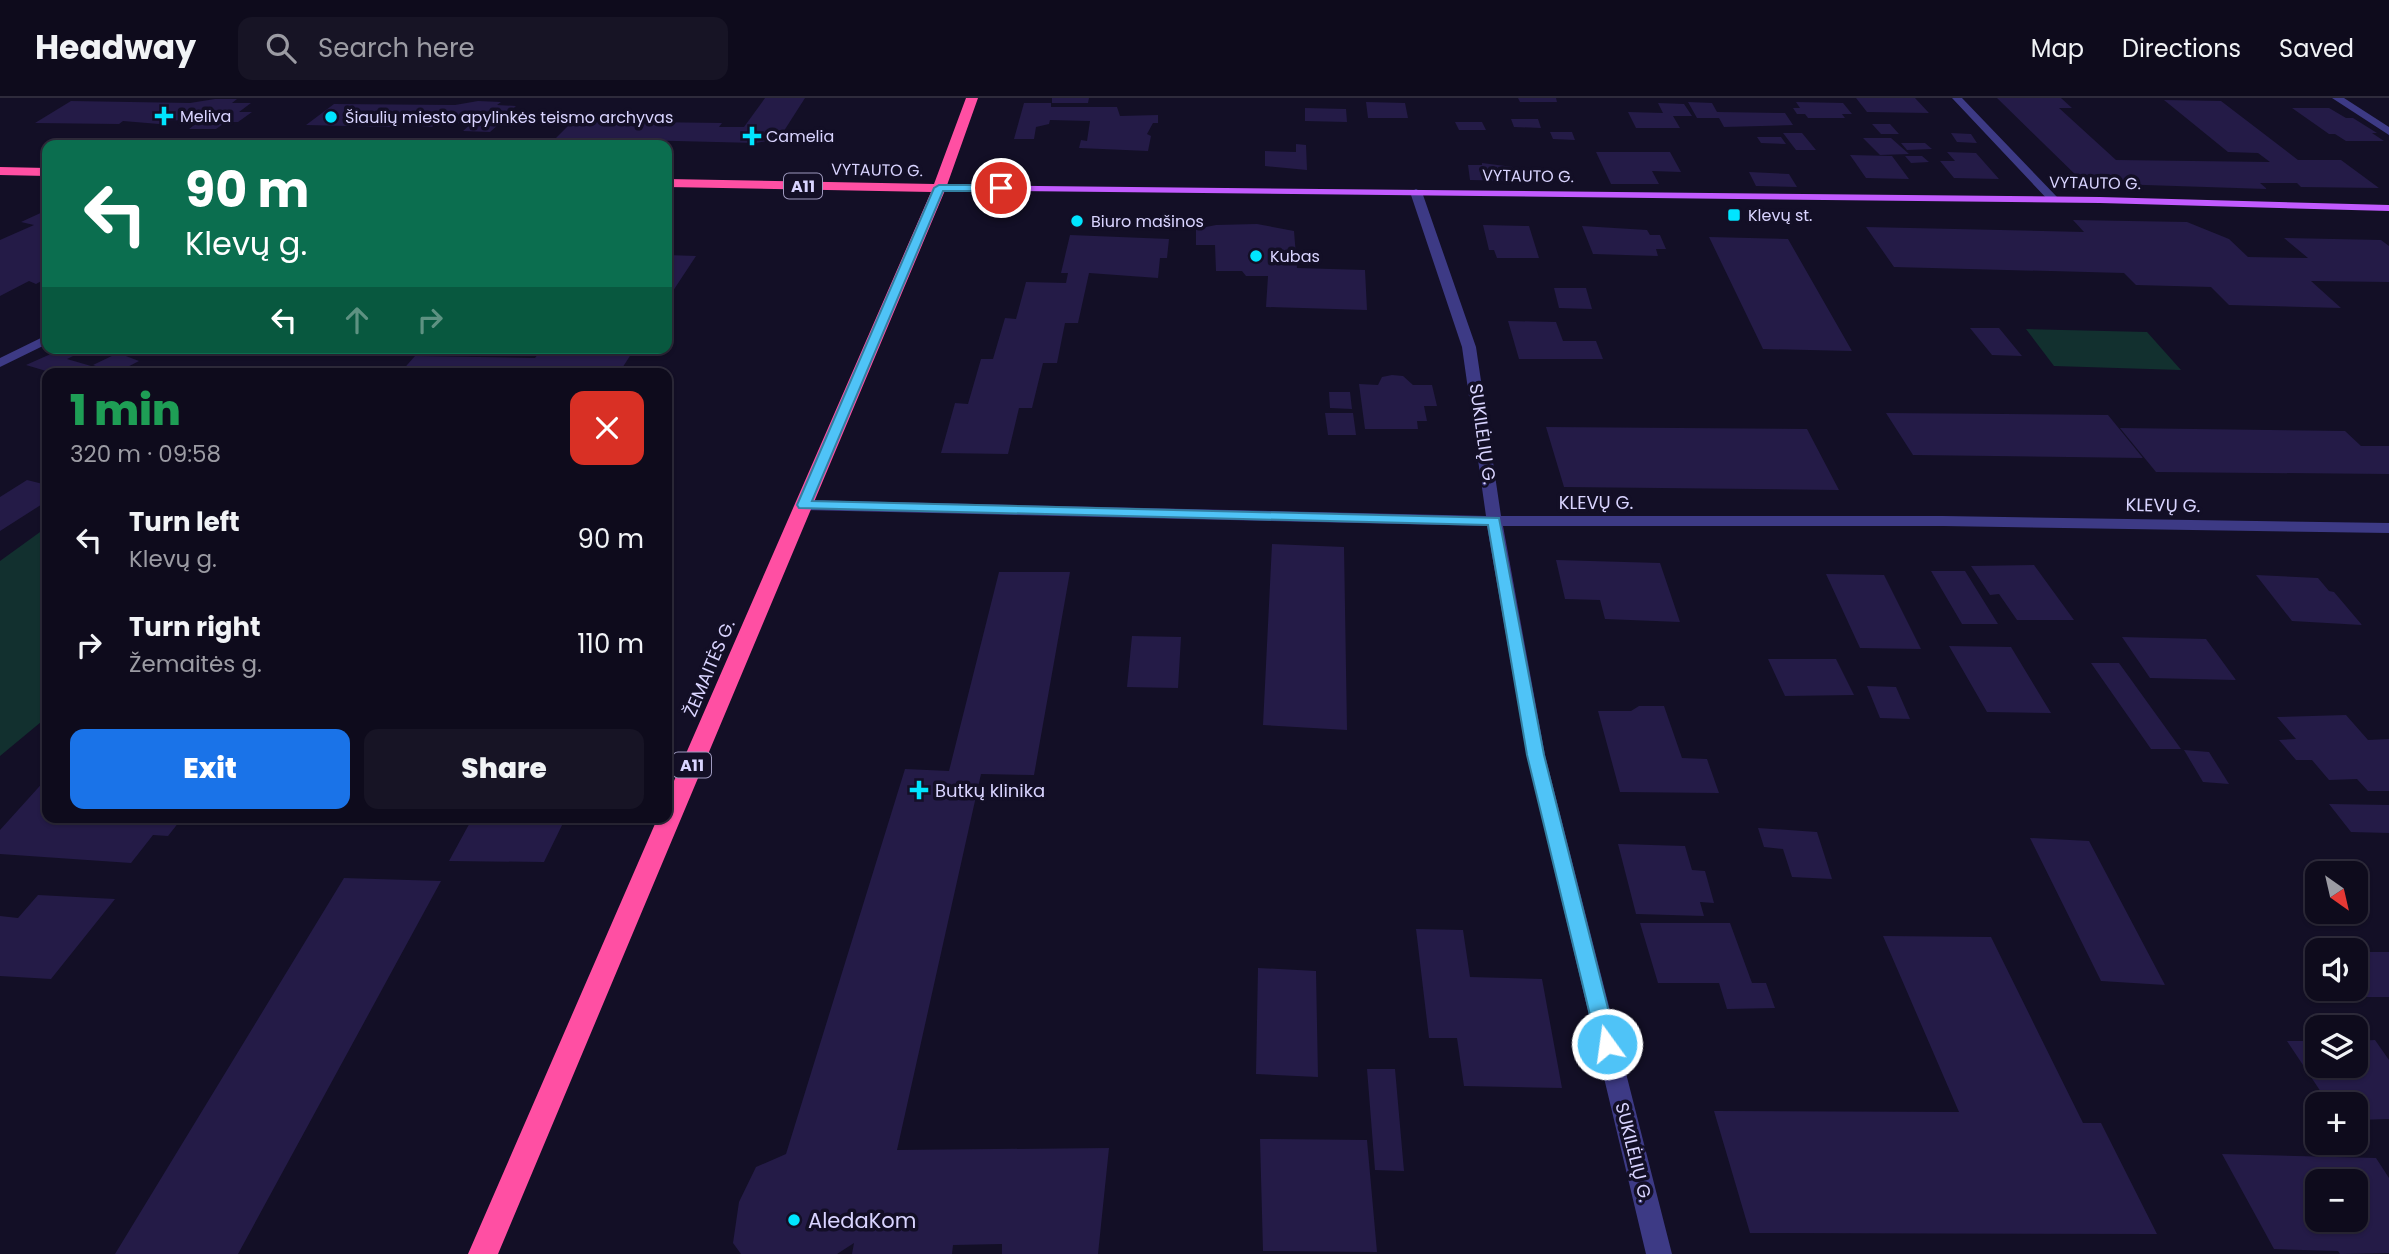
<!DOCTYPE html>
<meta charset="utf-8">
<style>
:root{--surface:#0e0b1c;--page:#171425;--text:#f1f3f6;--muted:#9b9ba3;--line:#2e2b3b;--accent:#1a73e8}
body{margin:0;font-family:Poppins,sans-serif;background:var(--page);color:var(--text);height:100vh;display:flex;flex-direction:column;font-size:26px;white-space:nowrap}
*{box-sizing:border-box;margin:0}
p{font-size:23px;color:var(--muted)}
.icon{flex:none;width:38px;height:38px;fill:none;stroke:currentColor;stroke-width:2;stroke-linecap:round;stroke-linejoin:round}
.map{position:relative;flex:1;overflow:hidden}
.panel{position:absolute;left:42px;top:270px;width:630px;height:455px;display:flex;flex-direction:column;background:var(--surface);border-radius:14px;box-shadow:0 2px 5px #0004,0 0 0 2px var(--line)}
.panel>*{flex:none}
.top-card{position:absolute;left:42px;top:42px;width:630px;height:214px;border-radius:14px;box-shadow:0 2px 5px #0004,0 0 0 2px var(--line);background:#0b6e4f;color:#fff;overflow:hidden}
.needle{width:46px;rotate:146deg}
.fabs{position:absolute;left:2305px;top:763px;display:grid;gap:14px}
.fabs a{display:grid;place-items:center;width:63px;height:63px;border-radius:14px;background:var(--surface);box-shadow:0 2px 5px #0004,0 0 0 2px var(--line);font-size:35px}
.pin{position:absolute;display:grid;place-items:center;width:60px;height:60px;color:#fff;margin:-30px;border:4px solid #fff;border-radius:50%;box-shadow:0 2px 7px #0007}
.me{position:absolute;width:77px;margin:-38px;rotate:346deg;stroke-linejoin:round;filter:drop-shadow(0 0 5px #0008)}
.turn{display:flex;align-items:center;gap:24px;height:147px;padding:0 28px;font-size:32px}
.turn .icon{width:91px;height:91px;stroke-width:2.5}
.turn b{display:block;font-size:49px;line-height:60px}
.lanes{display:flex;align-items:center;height:66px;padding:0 28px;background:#0003;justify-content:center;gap:35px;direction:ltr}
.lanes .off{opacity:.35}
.round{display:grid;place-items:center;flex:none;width:74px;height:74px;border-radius:14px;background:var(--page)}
.headline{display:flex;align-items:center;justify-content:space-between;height:119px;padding:0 28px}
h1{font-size:42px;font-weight:800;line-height:52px;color:#1e9e55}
.button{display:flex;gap:14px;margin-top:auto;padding:14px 28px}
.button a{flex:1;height:80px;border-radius:14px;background:var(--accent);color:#fff;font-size:28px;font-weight:800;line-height:80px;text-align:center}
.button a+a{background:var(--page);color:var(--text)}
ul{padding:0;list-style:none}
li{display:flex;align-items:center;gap:21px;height:105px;padding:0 28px}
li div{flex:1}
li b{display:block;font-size:26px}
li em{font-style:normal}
header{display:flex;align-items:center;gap:42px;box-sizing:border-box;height:98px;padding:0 35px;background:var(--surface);border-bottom:2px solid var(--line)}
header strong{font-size:33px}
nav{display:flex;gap:38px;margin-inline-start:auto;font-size:24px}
.search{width:490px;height:63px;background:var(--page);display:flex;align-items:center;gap:18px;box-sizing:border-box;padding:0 24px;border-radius:14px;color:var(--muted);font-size:26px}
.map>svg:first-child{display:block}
.green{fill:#12302f}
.building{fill:#241b47;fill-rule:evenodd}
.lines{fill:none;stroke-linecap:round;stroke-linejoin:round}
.minor{fill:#3d3a85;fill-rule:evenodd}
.major{fill:#c25bff;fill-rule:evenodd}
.highway{fill:#ff4fa3;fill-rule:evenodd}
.route{fill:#4fc3f7;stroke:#337fa1;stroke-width:2}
.poi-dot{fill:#00e5ff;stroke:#130f26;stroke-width:2.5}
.labels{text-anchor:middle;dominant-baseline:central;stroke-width:7;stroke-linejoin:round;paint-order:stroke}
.far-poi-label{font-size:16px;fill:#d9d4ff;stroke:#130f26;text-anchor:start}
.far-street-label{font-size:16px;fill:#d9d4ff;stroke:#130f26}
.shield{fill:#130f26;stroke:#9e99be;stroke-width:2}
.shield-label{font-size:16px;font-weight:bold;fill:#d9d4ff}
.street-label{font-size:18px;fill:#d9d4ff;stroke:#130f26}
.poi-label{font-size:18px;fill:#d9d4ff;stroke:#130f26;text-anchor:start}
.near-poi-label{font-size:21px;fill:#d9d4ff;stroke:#130f26;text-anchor:start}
</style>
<header>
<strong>Headway</strong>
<div class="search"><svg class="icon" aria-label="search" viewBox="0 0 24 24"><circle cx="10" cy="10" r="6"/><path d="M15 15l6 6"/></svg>Search here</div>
<nav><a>Map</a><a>Directions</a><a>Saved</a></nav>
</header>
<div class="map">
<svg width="2389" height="1156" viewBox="0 0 2389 1156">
<rect width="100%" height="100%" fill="#130f26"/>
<!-- green -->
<path class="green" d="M 2026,231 L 2147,234 L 2181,272 L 2054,268 Z
M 47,429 L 47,619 L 0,658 L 0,463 Z"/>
<!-- building -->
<path class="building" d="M 765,0 L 805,0 L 782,36 L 772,42 L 756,45 L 556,40 L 573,23 L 722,25 L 719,29 L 744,29 Z
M 1052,0 L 1089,0 L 1088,5 L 1052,5 Z
M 1518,0 L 1556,0 L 1557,4 L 1520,4 Z
M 1856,0 L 1915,0 L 1929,15 L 1867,14 Z
M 1997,0 L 2061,0 L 2072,10 L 2059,10 L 2116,62 L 2270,64 L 2258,55 L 2228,54 L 2164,2 L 2221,3 L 2298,62 L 2341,62 L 2379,90 L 2301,89 L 2297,85 L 2260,85 L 2267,91 L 2084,85 Z
M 215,1 L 237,1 L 232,5 L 251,5 L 239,14 L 252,14 L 238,24 L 226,24 L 216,31 L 189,31 L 202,21 L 164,23 L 159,26 L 123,23 L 119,26 L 35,25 L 71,3 L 190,5 Z
M 478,3 L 501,4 L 497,7 L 516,8 L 507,16 L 520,16 L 510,27 L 498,27 L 490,34 L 463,33 L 473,24 L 435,26 L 432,29 L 394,26 L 391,29 L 306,27 L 334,6 L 455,7 Z
M 1366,4 L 1405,5 L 1408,20 L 1368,20 Z
M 1688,4 L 1712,5 L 1717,14 L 1785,15 L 1793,27 L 1724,29 L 1719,20 L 1697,20 Z
M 1796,4 L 1843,5 L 1852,16 L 1842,16 L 1845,20 L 1808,20 L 1805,16 L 1797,16 L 1793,10 L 1800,10 Z
M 1024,5 L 1051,5 L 1051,9 L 1117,9 L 1120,18 L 1158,17 L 1158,25 L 1153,25 L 1147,36 L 1151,38 L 1148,53 L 1079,50 L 1081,42 L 1087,43 L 1090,23 L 1050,22 L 1049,26 L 1036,29 L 1034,41 L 1014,41 Z
M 1658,5 L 1684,6 L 1692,18 L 1673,18 L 1680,30 L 1636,30 L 1628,14 L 1663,15 Z
M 1305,10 L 1346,11 L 1347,24 L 1305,23 Z
M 2292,10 L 2329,10 L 2346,20 L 2353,20 L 2377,35 L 2372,35 L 2384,43 L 2346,43 L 2335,36 L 2329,36 Z
M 1511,21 L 1538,21 L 1541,30 L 1514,29 Z
M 1455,24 L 1482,24 L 1486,32 L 1459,32 Z
M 1872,26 L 1890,26 L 1899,36 L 1881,36 Z
M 1550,34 L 1572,34 L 1575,42 L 1553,41 Z
M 1783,35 L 1802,35 L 1816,52 L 1796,52 Z
M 1951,35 L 1971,36 L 1977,45 L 1957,44 Z
M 1757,39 L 1781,39 L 1786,46 L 1761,45 Z
M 1863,40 L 1891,40 L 1909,56 L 1880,57 Z
M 1901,45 L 1925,45 L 1932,51 L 1907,52 Z
M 1296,46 L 1306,47 L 1307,72 L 1265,68 L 1265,53 L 1296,54 Z
M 1596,54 L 1670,54 L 1681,74 L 1652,73 L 1659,86 L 1611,86 Z
M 1947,54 L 1976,55 L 1999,81 L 1954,80 L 1940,63 L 1955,63 Z
M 1850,57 L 1892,58 L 1909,81 L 1866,80 Z
M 1905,58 L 1922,58 L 1929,64 L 1911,65 Z
M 1482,65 L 1513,69 L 1516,83 L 1470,82 L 1468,67 L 1482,67 Z
M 1749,74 L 1789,76 L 1797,89 L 1756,88 Z
M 47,112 L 47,180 L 36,186 L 29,183 L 0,198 L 0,142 L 34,127 L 21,124 Z
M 2073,122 L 2187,124 L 2229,141 L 2248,159 L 2308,160 L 2284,140 L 2381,142 L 2389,148 L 2389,184 L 2311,183 L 2341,210 L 2229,207 L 2211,189 L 2136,187 L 2124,175 L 1894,169 L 1866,129 L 2084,134 Z
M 1257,126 L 1294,133 L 1297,170 L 1365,172 L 1367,212 L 1266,209 L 1268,178 L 1246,178 L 1242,173 L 1216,173 L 1215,147 L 1196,147 L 1196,131 L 1216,127 Z
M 1483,127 L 1529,128 L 1539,160 L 1497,160 L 1494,152 L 1489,152 Z
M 1582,128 L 1647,132 L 1650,137 L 1660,137 L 1666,151 L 1656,151 L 1658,158 L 1593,156 Z
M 1070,137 L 1169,141 L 1167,160 L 1160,160 L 1158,180 L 1089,175 L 1078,225 L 1065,225 L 1057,265 L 1043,265 L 1032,310 L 1019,310 L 1008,356 L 941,355 L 955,305 L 968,306 L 981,261 L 993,261 L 1005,220 L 1016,221 L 1026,184 L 1066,185 L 1068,175 L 1061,175 Z
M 1709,139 L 1788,141 L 1852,253 L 1763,251 Z
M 667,157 L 696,158 L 667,202 Z
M 1554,190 L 1586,190 L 1592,211 L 1559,210 Z
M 1508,223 L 1556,224 L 1563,243 L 1596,243 L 1603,261 L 1519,261 Z
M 1970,230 L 1999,230 L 2022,258 L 1992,257 Z
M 543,250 L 635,250 L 619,275 L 400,275 L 415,258 L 535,260 Z
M 62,251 L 77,256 L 67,261 L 91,268 L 78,275 L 53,275 L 26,267 Z
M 118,255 L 139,263 L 116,275 L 93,267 Z
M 1392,277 L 1403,278 L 1413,287 L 1432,287 L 1437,308 L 1424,308 L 1427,323 L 1417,323 L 1418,331 L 1365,331 L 1359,286 L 1378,287 L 1382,279 Z
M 1329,294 L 1350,294 L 1352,311 L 1330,310 Z
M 1325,315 L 1353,315 L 1356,337 L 1328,337 Z
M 1886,315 L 2108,317 L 2143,360 L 1913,357 Z
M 1546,329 L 1807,331 L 1839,392 L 1564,389 Z
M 2120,330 L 2345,333 L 2361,348 L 2389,348 L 2389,376 L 2156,374 Z
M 27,382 L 47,387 L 47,403 L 0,433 L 0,399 Z
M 1272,446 L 1344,449 L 1347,632 L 1263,627 Z
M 1556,462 L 1660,465 L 1680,524 L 1605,521 L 1600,502 L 1565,501 Z
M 2034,467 L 2074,522 L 2017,522 L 1999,496 L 1990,497 L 1971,468 Z
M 1931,473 L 1965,473 L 1998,526 L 1962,526 Z
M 999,474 L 1070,474 L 1034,677 L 981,676 L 897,1052 L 1109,1050 L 1098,1156 L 1002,1156 L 1002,1146 L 953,1147 L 952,1156 L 852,1156 L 854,1145 L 837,1156 L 741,1156 L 733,1145 L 739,1104 L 756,1069 L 786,1056 L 905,671 L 949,673 Z
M 1826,476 L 1884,477 L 1921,551 L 1860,550 Z
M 2256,477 L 2318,480 L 2329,493 L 2334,494 L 2362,527 L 2292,523 Z
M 1132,538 L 1181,539 L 1178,590 L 1127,589 Z
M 2122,539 L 2206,541 L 2236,582 L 2150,580 Z
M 1949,548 L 2011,549 L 2051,615 L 1987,614 Z
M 1768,561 L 1836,561 L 1854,597 L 1785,598 Z
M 2091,565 L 2119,565 L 2181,651 L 2151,651 Z
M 1867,588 L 1896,589 L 1910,621 L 1880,620 Z
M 1639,608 L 1664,608 L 1682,660 L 1707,661 L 1719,695 L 1620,694 L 1598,613 L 1631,613 Z
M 2346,617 L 2368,642 L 2389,641 L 2389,693 L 2368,693 L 2357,681 L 2329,682 L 2312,662 L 2296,662 L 2279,642 L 2296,641 L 2277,619 Z
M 2184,652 L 2209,654 L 2229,686 L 2203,684 Z
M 47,680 L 47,719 L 183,719 L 168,738 L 153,737 L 131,765 L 0,756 L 0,732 Z
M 2329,706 L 2389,707 L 2389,735 L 2351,734 Z
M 473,719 L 566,719 L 544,764 L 449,763 Z
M 1758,730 L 1817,734 L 1832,781 L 1792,779 L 1783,751 L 1764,749 Z
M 2030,740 L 2089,743 L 2165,887 L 2101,883 Z
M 1618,746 L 1685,748 L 1692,772 L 1705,773 L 1714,805 L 1700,804 L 1704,818 L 1636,816 Z
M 344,780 L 441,783 L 238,1156 L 115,1156 Z
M 38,797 L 115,801 L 51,881 L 0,878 L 0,818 L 18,820 Z
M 1640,825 L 1730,825 L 1752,885 L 1766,885 L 1775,910 L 1727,911 L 1719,885 L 1658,885 Z
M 1416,831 L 1463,832 L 1470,879 L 1542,881 L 1562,990 L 1464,988 L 1457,940 L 1429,940 Z
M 1883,838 L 1991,839 L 2083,1025 L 2101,1025 L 2157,1136 L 1750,1135 L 1714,1013 L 1959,1014 Z
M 2356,854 L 2389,854 L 2389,899 L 2355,899 L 2349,891 L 2356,891 Z
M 1258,870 L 1316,873 L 1318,979 L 1256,976 Z
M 2375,942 L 2389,962 L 2389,1021 L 2356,1022 L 2356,1006 L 2329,1006 L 2287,943 L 2317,943 L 2317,968 L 2356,968 L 2356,943 Z
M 1367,971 L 1395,971 L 1404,1073 L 1375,1072 Z
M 1260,1041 L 1367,1042 L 1377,1154 L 1263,1153 Z
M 2222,1056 L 2376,1060 L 2389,1080 L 2389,1155 L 2340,1156 L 2338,1153 L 2274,1151 ZM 2317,1083 L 2356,1083 L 2356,1122 L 2317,1122 Z"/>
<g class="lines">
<!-- minor -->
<path class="minor" d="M 1952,0 L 1962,0 L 2058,100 L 2058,104 L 2050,104 Z
M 2332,0 L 2344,0 L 2389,29 L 2389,37 Z
M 1416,91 L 1422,94 L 1476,249 L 1501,418 L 1943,418 L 2389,425 L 2389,435 L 1943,428 L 1503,428 L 1545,657 L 1672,1156 L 1646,1156 L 1527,657 L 1487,428 L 804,412 L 796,407 L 804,402 L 1486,418 L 1462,249 L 1410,94 Z
M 47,237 L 47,246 L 0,269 L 0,260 Z"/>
<!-- major -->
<path class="major" d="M 939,87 L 2100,99 L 2389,107 L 2389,113 L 2100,105 L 935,92 L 934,90 Z"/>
<!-- highway -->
<path class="highway" d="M 966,0 L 978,0 L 946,90 L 498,1156 L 468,1156 L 658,719 L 667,719 L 667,699 L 931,94 L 667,89 L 667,81 L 934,86 Z
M 0,69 L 47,70 L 47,78 L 0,77 Z"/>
</g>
<!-- route -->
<path class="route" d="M 939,87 L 1001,87 L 1006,90 L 1001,93 L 943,93 L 812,403 L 1499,420 L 1544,657 L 1617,946 L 1614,952 L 1607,955 L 1600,952 L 1597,946 L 1527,657 L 1488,427 L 799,410 L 797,407 L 934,90 Z"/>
<!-- markers -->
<g class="poi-dot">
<path d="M160.5 7.5h7v7h7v7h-7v7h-7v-7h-7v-7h7z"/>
<circle cx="331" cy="19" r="7"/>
<path d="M748.5 27.5h7v7h7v7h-7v7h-7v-7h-7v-7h7z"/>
<rect x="1727" y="110" width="14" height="14" rx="3.5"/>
<circle cx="1077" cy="123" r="7"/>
<circle cx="1256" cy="158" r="7"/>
<path d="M915.5 681.5h7v7h7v7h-7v7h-7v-7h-7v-7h7z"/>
<circle cx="794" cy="1122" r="7"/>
</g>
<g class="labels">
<!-- far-poi labels -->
<g class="far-poi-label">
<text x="180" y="18">Meliva</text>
<text x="345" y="19">Šiaulių miesto apylinkės teismo archyvas</text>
<text x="766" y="38">Camelia</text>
<text x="1748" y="117">Klevų st.</text>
<text x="1091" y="123">Biuro mašinos</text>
<text x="1270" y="158">Kubas</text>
</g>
<!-- far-street labels -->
<g class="far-street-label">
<text transform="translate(877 72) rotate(1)">VYTAUTO G.</text>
<text transform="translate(1528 78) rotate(1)">VYTAUTO G.</text>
<text transform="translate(2095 85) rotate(1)">VYTAUTO G.</text>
</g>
<!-- shield labels -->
<g class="shield">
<rect x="784" y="75.5" width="38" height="25" rx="5"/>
<rect x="673" y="654.5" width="38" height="25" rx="5"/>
</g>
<g class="shield-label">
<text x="803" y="88">A11</text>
<text x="692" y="667">A11</text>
</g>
<!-- street labels -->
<g class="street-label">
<text transform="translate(1483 336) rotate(82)">SUKILĖLIŲ G.</text>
<text x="1596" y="404">KLEVŲ G.</text>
<text transform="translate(2163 407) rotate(1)">KLEVŲ G.</text>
<text transform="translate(709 570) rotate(-67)">ŽEMAITĖS G.</text>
<text transform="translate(1634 1054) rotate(76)">SUKILĖLIŲ G.</text>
</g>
<!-- poi labels -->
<g class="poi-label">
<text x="935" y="692">Butkų klinika</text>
</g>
<!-- near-poi labels -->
<g class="near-poi-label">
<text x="808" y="1122">AledaKom</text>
</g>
</g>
</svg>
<div class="fabs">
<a><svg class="needle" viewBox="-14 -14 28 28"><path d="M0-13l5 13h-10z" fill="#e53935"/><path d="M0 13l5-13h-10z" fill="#9b9ba3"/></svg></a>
<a><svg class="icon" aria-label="sound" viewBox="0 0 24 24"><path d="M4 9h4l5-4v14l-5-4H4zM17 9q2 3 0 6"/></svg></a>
<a><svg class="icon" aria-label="layers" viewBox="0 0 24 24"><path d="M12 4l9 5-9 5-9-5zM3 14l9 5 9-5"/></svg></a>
<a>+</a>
<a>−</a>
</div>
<div class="pin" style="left:1001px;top:90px;background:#d93025"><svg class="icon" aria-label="arrive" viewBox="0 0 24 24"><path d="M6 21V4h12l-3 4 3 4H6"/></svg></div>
<svg class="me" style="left:1607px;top:946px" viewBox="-20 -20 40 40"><circle r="17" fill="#4fc3f7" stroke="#fff" stroke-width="3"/><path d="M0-11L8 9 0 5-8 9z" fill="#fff"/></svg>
<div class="top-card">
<div class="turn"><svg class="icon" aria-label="left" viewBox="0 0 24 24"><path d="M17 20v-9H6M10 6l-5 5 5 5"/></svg><div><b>90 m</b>Klevų g.</div></div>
<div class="lanes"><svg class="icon" aria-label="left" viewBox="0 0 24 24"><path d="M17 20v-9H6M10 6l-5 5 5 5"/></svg><svg class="icon off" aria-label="ahead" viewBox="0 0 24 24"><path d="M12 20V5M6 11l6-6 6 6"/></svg><svg class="icon off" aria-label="right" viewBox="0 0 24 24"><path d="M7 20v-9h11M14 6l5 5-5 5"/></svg></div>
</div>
<section class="panel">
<div class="headline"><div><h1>1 min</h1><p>320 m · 09:58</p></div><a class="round" style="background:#d93025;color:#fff"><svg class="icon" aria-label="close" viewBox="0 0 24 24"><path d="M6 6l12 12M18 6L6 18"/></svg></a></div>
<ul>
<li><svg class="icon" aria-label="left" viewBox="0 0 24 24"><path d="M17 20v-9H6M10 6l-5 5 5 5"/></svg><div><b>Turn left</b><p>Klevų g.</p></div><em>90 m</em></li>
<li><svg class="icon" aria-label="right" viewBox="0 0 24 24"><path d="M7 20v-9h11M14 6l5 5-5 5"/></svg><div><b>Turn right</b><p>Žemaitės g.</p></div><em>110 m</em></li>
</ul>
<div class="button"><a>Exit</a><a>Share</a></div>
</section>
</div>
